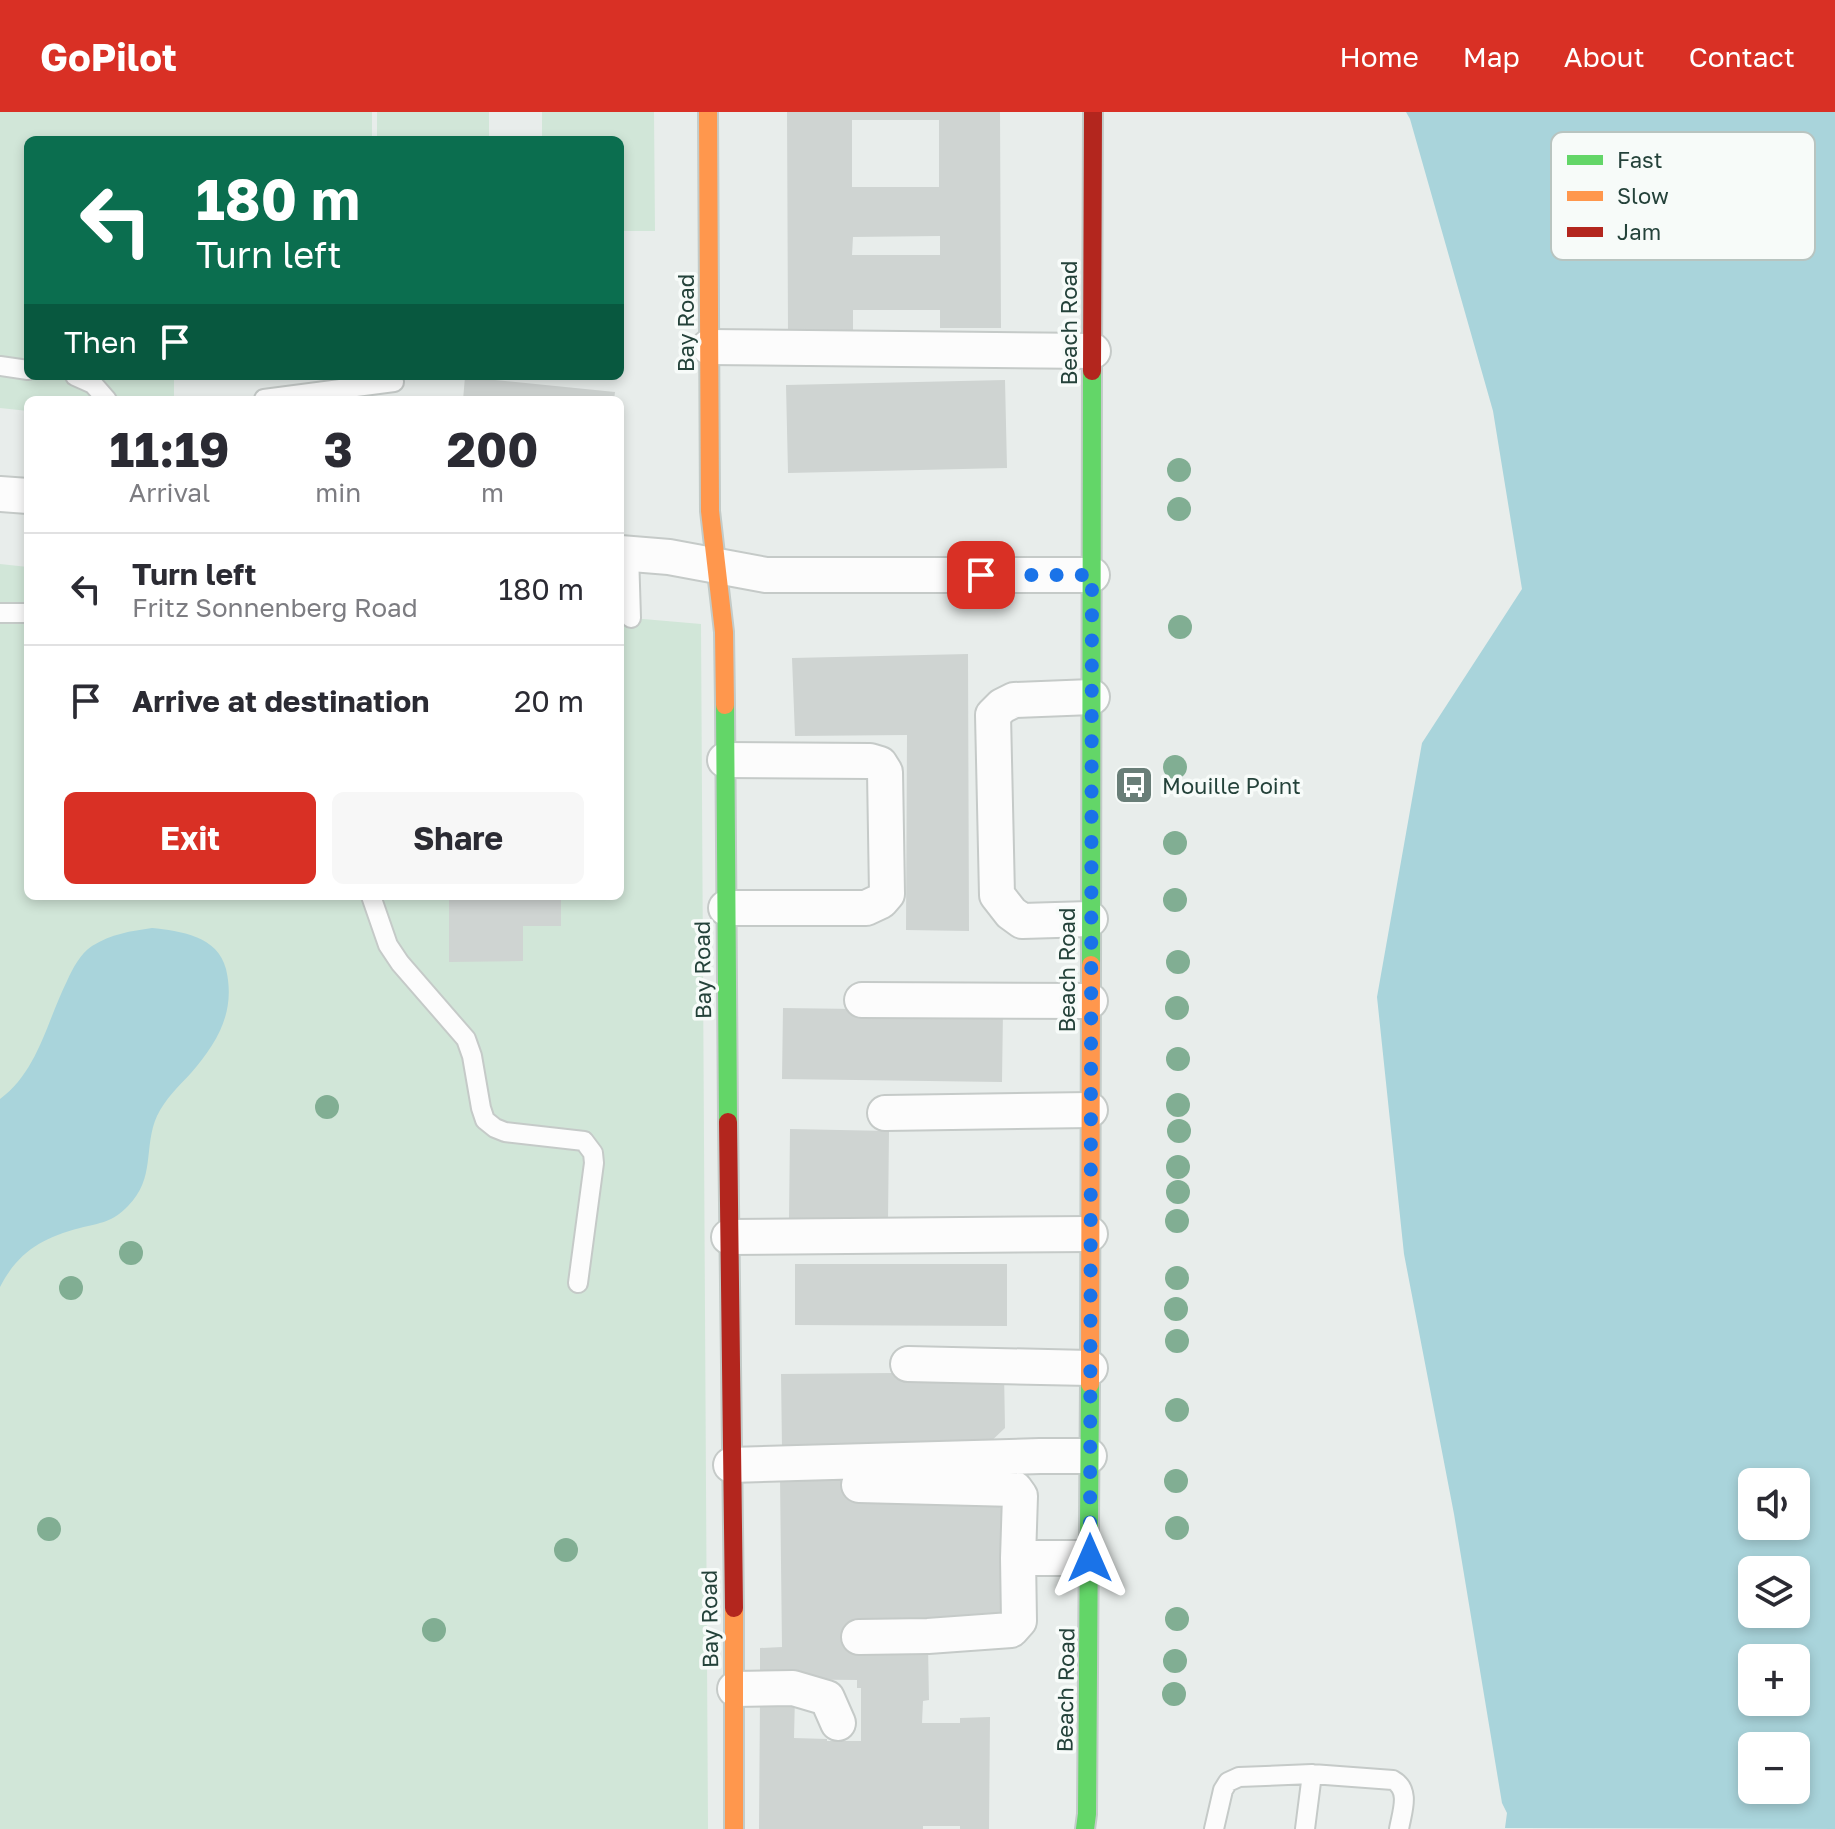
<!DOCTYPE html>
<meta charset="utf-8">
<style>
:root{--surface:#fff;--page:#f7f7f7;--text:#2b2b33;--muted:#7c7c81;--line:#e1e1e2;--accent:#d93025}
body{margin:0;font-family:"Golos Text",sans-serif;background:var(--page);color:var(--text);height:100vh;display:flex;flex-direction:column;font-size:30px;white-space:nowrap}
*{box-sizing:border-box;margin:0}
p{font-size:26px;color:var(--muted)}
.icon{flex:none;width:44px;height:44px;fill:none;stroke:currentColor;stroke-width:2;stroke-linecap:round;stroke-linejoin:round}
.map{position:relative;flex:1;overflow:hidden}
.side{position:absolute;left:24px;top:284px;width:600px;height:504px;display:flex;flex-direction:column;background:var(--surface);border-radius:12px;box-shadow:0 4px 12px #0003}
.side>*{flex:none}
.guide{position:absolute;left:24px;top:24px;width:600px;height:244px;border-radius:12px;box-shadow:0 4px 12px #0003;background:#0b6e4f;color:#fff;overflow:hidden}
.fabs{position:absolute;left:1738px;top:1356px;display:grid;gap:16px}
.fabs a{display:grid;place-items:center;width:72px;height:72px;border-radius:12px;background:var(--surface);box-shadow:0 4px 12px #0003;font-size:40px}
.pin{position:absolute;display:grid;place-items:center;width:68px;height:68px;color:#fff;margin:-34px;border-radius:16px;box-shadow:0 4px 12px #0006}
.me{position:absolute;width:88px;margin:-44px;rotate:0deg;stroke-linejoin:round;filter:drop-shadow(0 0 6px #0008)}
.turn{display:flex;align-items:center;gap:28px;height:168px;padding:0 40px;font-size:36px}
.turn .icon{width:104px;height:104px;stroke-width:2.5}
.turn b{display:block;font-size:56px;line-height:68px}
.then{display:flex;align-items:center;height:76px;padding:0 40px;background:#0003;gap:16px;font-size:30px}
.eta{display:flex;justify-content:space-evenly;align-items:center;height:136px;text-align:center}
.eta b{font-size:48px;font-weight:700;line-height:56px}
.button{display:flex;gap:16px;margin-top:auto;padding:16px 40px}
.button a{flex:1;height:92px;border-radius:12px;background:var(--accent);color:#fff;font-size:32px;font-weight:700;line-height:92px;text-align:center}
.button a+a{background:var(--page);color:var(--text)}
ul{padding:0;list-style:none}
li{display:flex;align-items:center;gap:24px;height:112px;padding:0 40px;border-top:2px solid var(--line)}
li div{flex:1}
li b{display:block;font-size:30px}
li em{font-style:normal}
header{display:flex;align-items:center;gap:48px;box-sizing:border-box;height:112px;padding:0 40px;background:var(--accent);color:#fff}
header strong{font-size:38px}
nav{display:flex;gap:44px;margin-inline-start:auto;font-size:28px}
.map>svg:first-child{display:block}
.green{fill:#d1e6d8}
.water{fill:#a9d4db;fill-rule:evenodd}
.building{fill:#cfd4d2;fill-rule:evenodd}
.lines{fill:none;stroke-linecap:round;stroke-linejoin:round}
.lane-casing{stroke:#c5cac8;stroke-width:22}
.street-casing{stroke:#c5cac8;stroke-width:38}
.fast-casing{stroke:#c3cbc8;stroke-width:22}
.slow-casing{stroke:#c3cbc8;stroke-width:22}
.jam-casing{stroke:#c3cbc8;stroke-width:22}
.lane{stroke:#fcfcfc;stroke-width:18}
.street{stroke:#fcfcfc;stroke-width:34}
.fast{stroke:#63d668;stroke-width:18}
.slow{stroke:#ff974d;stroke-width:18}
.jam{stroke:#b3261e;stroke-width:18}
.tree{fill:#81ae93}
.route{stroke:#1a73e8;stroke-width:14;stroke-dasharray:0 25.2}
.labels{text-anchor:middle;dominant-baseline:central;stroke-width:7;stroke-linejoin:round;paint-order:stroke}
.street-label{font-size:22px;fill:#24423a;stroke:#f7fbf9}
.poi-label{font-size:22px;fill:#24423a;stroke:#f7fbf9;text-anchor:start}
.key{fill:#f7fbf9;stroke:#b8c4c0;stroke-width:2}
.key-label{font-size:22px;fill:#24423a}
</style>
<header>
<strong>GoPilot</strong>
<nav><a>Home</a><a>Map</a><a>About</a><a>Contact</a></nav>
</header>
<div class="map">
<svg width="1835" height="1717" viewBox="0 0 1835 1717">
<rect width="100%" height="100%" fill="#e8edeb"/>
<!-- green -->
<path class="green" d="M 0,0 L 372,0 L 372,28 L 28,28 L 28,264 L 174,264 L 174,288 L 28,288 L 28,299 L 0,296 Z
M 377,0 L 489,0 L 489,28 L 377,28 Z
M 542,0 L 654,0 L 655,119 L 620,119 L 620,28 L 542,28 Z
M 0,452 L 28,455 L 28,784 L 620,784 L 620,505 L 701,512 L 708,1717 L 0,1717 Z"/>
<!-- water -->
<path class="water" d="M 1406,0 L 1835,0 L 1835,1717 L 1505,1716 L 1507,1701 L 1502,1691 L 1454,1402 L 1404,1142 L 1377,885 L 1422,631 L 1522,477 L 1493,299 L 1410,7 ZM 1752,1370 L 1796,1370 L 1796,1414 L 1752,1414 ZM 1752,1458 L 1796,1458 L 1796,1502 L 1752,1502 ZM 1752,1546 L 1796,1546 L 1796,1590 L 1752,1590 ZM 1752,1634 L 1796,1634 L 1796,1678 L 1752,1678 Z
M 152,816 C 180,819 218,824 226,857 C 236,899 218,930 191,961 C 179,974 165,987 157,1004 C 143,1035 156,1066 128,1094 C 113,1110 100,1111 80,1116 C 42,1126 18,1140 0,1175 L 0,987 C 38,959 47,909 67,869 C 73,856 80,842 92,834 C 111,822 131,819 152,816 Z"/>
<!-- building -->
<path class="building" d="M 787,0 L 1000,0 L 1001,216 L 940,216 L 940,198 L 853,198 L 853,219 L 788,219 ZM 852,8 L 939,8 L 939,75 L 852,75 ZM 940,124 L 940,143 L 852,143 L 853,125 Z
M 465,265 L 615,280 L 614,288 L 463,288 Z
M 1005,268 L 1007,356 L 788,361 L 786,273 Z
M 968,542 L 969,819 L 906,818 L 907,623 L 795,624 L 792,546 Z
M 449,784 L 561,784 L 561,814 L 523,814 L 523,849 L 449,850 Z
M 783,896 L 1003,899 L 1002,970 L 782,967 Z
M 790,1017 L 889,1019 L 888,1108 L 789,1107 Z
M 795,1152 L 1007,1152 L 1007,1214 L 795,1213 Z
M 1004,1260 L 1005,1316 L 985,1335 L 782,1337 L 781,1262 Z
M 843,1364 L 843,1382 L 1004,1380 L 1006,1515 L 928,1533 L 929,1588 L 923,1589 L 922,1611 L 960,1611 L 960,1606 L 990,1605 L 989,1717 L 960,1717 L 960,1714 L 923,1714 L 923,1717 L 759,1717 L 760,1584 L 795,1584 L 794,1626 L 827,1627 L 827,1629 L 861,1629 L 861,1576 L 857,1576 L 857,1568 L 760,1567 L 760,1536 L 782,1535 L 780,1365 Z"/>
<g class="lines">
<defs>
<path id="lane" d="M 0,254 L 28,258
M 75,264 L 93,272 L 107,288
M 264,287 L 394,270
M 629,441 L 631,506
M 0,501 L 28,501
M 371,784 L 388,833 L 400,851 L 466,927 L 472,944 L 481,996 L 485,1008 L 495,1016 L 505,1020 L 584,1029 L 593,1041 L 594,1051 L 578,1171
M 1214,1717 L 1223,1678 L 1228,1670 L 1239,1665 L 1312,1662 L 1393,1668 C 1411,1678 1402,1700 1399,1717
M 1305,1717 L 1312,1662"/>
<path id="street" d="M 709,235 L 1093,239
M 0,382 L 28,384
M 620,441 L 669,445 L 766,463 L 1092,463
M 725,648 L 870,649 L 880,652 L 885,660 L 887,782 L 881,789 L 866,796 L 726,796
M 1090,807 L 1022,809 L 1011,801 L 997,783 L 993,603 L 1002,594 L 1014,588 L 1092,585
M 862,888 L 1090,889
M 885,1001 L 1090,998
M 729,1125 L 1090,1122
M 908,1252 L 1090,1256
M 731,1353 L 1040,1344 L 1089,1344
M 859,1373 L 1015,1377 L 1020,1384 L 1018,1446 L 1090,1446
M 859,1525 L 928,1524 L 1011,1518 L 1019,1509 L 1018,1446
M 735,1577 L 793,1576 L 827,1586 L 838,1611"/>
<path id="fast" d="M 725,593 L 728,1010
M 1091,853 L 1092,259
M 1085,1717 L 1087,1702 L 1090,1272"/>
<path id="slow" d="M 708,0 L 710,399 L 724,520 L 725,593
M 1090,1272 L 1091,853
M 734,1496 L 734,1717"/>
<path id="jam" d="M 1092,259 L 1093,0
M 728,1010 L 734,1496"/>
</defs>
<!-- lane casing -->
<use href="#lane" class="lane-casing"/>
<!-- street casing -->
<use href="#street" class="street-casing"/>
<!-- fast casing -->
<use href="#fast" class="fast-casing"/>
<!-- slow casing -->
<use href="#slow" class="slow-casing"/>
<!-- jam casing -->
<use href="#jam" class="jam-casing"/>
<!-- lane -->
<use href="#lane" class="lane"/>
<!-- street -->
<use href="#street" class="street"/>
<!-- fast -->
<use href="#fast" class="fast"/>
<!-- slow -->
<use href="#slow" class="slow"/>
<!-- jam -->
<use href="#jam" class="jam"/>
</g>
<!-- trees -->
<g class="tree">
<circle cx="1179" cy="358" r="12"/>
<circle cx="1179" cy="397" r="12"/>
<circle cx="1180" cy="515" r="12"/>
<circle cx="1175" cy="655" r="12"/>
<circle cx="1175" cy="731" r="12"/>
<circle cx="1175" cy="788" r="12"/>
<circle cx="1178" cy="850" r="12"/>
<circle cx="1177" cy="896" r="12"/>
<circle cx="1178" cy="947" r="12"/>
<circle cx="1178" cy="993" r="12"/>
<circle cx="327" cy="995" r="12"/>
<circle cx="1179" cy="1019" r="12"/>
<circle cx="1178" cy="1055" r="12"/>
<circle cx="1178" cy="1080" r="12"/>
<circle cx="1177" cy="1109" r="12"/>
<circle cx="131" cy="1141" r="12"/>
<circle cx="1177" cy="1166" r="12"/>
<circle cx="71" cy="1176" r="12"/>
<circle cx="1176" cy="1197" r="12"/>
<circle cx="1177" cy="1229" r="12"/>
<circle cx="1177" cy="1298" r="12"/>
<circle cx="1176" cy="1369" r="12"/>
<circle cx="1177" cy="1416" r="12"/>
<circle cx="49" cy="1417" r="12"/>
<circle cx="566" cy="1438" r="12"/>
<circle cx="1177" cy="1507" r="12"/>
<circle cx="434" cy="1518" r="12"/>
<circle cx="1175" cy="1549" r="12"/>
<circle cx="1174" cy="1582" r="12"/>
</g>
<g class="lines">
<!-- route -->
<path class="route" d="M 981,463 L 1092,463 L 1090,1446"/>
</g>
<!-- icons -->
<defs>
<symbol id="bus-square" viewBox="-11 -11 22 22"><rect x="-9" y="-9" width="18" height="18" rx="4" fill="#697e78" stroke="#f7fbf9"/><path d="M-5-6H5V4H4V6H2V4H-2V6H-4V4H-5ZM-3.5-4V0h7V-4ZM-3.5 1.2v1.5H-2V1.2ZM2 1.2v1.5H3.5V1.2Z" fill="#fff"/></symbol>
</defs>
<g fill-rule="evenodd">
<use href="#bus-square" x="1112" y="651" width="44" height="44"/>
</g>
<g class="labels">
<!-- street labels -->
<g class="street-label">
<text transform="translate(685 211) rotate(-90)">Bay Road</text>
<text transform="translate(1068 211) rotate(-90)">Beach Road</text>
<text transform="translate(702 858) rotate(-91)">Bay Road</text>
<text transform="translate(1066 858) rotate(-90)">Beach Road</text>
<text transform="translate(709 1507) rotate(-91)">Bay Road</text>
<text transform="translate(1065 1578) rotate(-89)">Beach Road</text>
</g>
<!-- poi labels -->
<g class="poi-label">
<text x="1162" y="673">Mouille Point</text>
</g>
</g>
<!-- legend -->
<rect x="1551" y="20" width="264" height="128" rx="12" class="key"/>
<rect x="1567" y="43" width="36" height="10" fill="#63d668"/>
<rect x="1567" y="79" width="36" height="10" fill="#ff974d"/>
<rect x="1567" y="115" width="36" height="10" fill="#b3261e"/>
<g class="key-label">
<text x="1617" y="56">Fast</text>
<text x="1617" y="92">Slow</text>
<text x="1617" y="128">Jam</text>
</g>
</svg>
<div class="fabs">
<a><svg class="icon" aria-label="sound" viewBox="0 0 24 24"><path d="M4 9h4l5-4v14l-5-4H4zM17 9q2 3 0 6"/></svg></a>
<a><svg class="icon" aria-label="layers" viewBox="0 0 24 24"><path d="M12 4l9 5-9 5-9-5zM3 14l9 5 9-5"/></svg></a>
<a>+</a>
<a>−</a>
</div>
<div class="pin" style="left:981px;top:463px;background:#d93025"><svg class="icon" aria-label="arrive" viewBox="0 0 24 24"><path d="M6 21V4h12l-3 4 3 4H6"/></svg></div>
<svg class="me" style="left:1090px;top:1446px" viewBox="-20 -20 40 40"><path d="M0-17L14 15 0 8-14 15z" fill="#1a73e8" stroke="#fff" stroke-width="4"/></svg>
<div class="guide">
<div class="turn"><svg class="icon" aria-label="left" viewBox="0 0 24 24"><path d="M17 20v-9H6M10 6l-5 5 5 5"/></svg><div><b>180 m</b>Turn left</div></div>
<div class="then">Then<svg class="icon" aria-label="arrive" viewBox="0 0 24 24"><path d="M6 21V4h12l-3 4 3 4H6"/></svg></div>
</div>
<section class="side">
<div class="eta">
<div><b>11:19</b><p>Arrival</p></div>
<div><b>3</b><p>min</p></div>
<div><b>200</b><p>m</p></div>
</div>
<ul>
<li><svg class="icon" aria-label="left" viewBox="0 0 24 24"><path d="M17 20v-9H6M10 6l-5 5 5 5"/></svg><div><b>Turn left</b><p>Fritz Sonnenberg Road</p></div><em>180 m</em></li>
<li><svg class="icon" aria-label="arrive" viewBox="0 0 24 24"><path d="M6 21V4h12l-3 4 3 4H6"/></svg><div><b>Arrive at destination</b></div><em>20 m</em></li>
</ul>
<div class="button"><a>Exit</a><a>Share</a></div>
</section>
</div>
